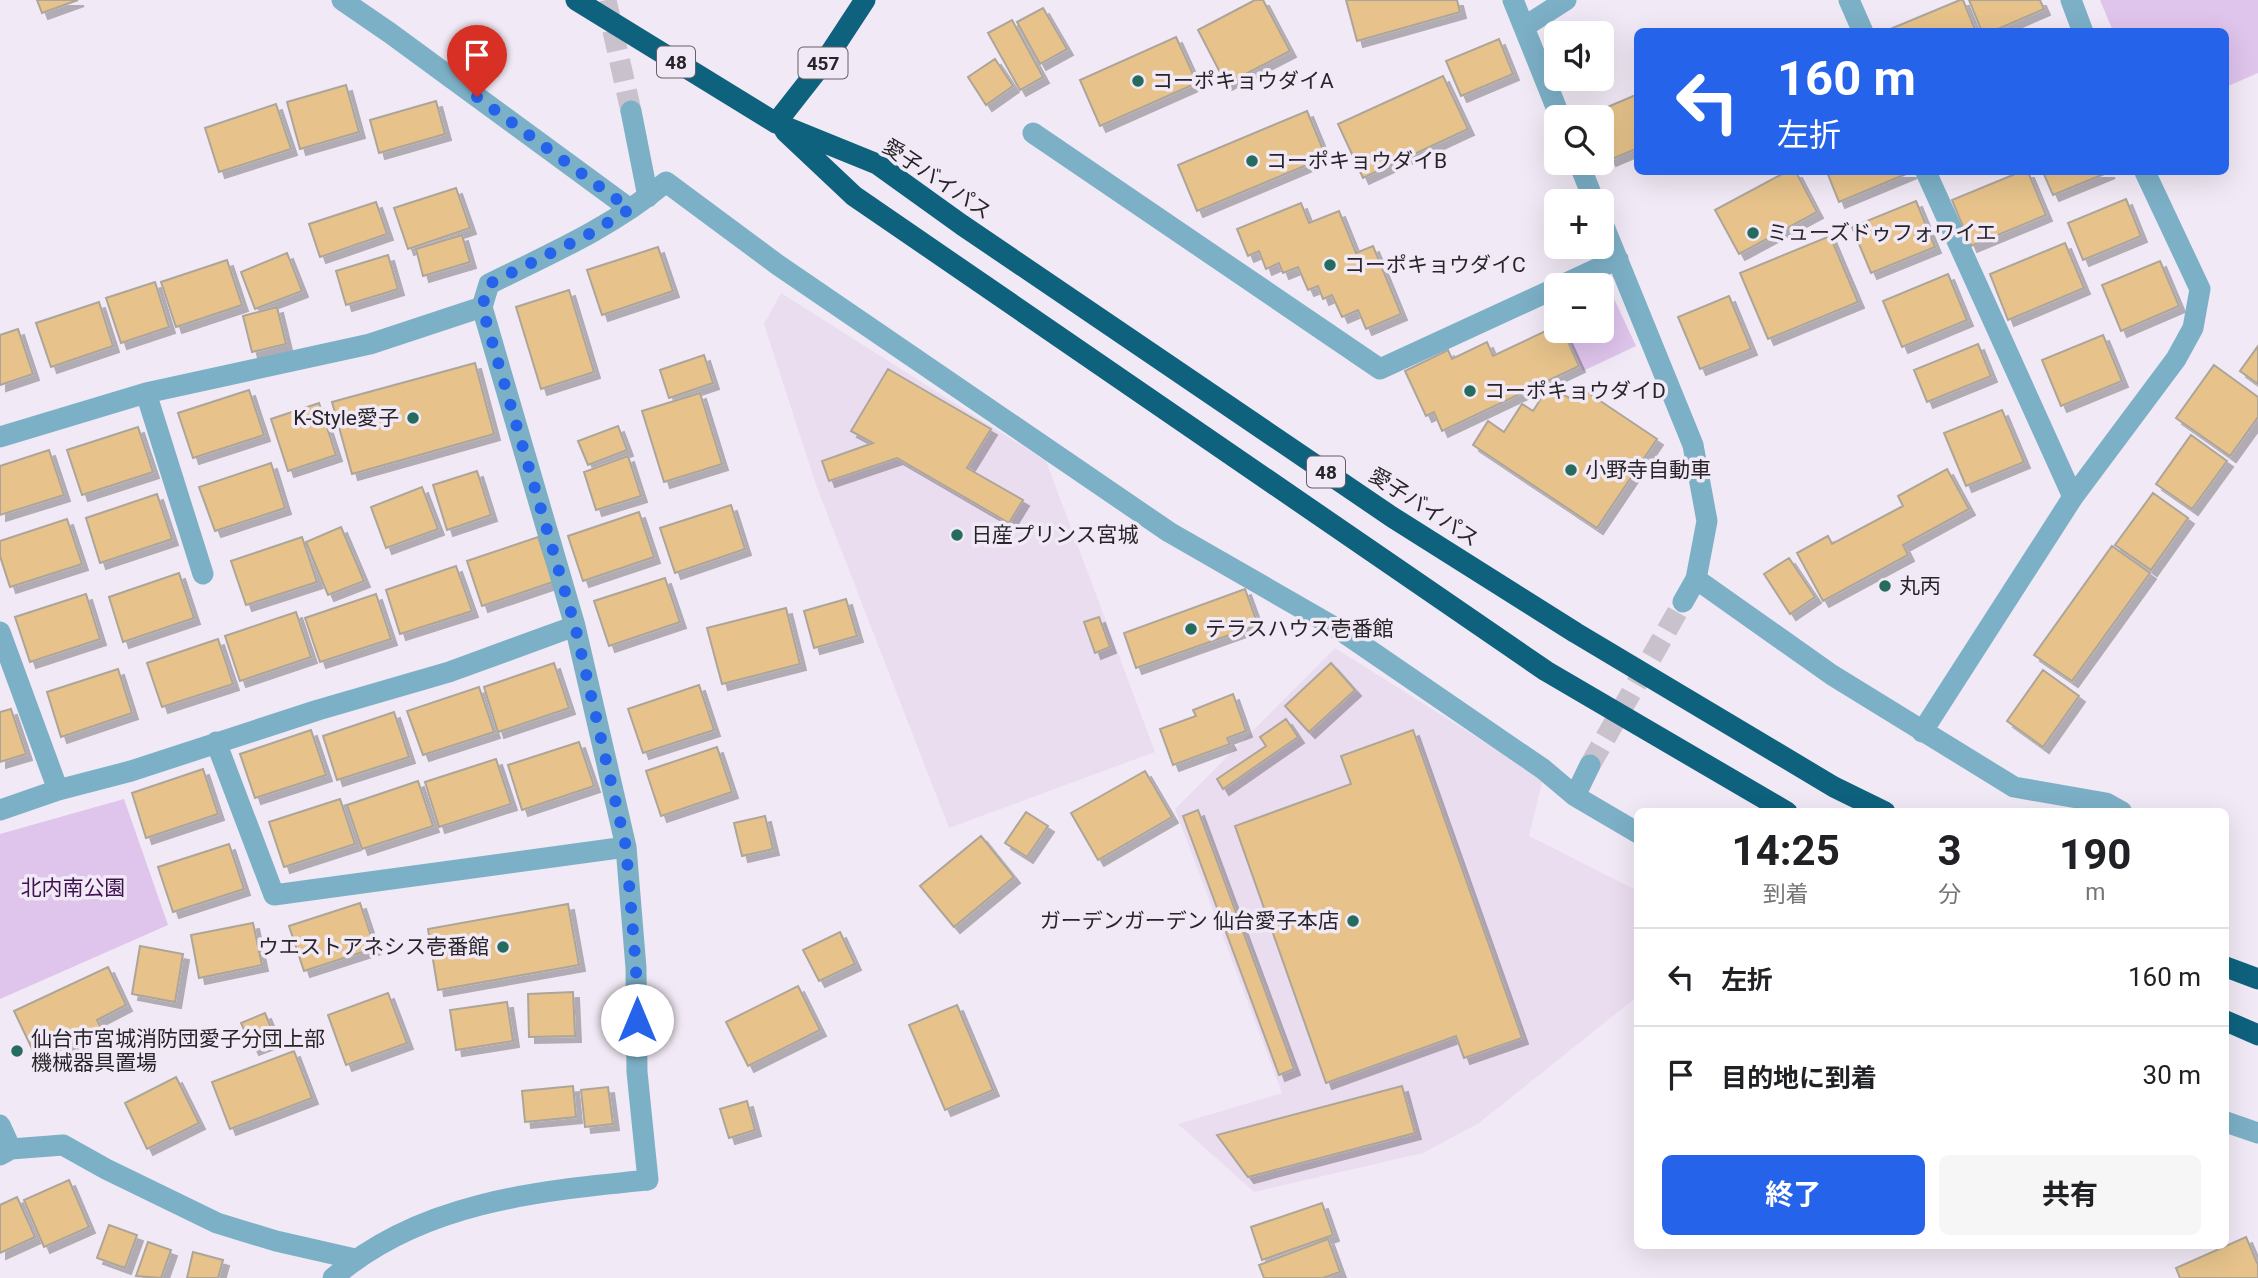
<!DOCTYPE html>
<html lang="ja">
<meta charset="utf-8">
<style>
:root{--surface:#fff;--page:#f6f6f6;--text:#202124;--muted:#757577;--line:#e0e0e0;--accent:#2563eb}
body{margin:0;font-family:Roboto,"Noto Sans JP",sans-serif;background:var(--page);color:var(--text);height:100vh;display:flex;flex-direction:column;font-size:26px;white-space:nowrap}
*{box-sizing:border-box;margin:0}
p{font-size:23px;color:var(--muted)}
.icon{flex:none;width:38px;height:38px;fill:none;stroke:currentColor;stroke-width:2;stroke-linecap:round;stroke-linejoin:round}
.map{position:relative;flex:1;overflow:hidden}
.details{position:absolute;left:1634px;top:808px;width:595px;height:441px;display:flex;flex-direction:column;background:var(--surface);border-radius:10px;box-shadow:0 7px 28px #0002}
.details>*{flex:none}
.banner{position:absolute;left:1634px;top:28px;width:595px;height:147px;border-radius:10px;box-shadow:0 7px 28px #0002;background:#2563eb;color:#fff;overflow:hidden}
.fabs{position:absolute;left:1544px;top:21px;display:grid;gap:14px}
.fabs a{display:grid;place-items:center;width:70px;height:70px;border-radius:10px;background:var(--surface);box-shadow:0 7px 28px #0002;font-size:35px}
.pin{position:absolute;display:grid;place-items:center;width:60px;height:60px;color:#fff;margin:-72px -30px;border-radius:50% 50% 50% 0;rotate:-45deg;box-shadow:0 0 7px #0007}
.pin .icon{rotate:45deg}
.me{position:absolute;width:77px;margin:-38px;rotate:0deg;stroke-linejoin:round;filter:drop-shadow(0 0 5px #0008)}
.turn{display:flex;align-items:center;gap:24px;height:147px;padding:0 28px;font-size:32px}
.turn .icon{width:91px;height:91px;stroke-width:2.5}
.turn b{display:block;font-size:49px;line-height:60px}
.eta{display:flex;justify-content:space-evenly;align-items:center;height:119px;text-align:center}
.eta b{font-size:42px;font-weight:700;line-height:49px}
.button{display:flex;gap:14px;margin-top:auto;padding:14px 28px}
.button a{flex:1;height:80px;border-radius:10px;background:var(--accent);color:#fff;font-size:28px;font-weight:700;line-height:80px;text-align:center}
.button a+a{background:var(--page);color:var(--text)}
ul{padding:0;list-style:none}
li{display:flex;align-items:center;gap:21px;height:98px;padding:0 28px;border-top:2px solid var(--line)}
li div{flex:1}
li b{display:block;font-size:26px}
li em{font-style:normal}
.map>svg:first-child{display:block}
.built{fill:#eaddf0}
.green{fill:#dfc4ec}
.building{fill:#e7c38b;stroke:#ada59a;stroke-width:2;filter:url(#shadow)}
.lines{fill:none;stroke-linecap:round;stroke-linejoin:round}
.street-tunnel{stroke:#c9c2cc;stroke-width:21;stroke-dasharray:21 10;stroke-linecap:butt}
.street{stroke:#7cb0c7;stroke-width:21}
.highway{stroke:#0e627e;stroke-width:21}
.route{stroke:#2563eb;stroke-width:12;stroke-dasharray:0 21.6}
.poi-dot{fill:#256b5e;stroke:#f1e9f5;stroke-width:2.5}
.labels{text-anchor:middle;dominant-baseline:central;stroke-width:7;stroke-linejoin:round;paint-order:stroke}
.shield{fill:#f1e9f5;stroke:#646067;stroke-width:2}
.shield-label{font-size:19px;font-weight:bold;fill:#28252a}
.poi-label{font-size:21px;fill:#28252a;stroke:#f1e9f5;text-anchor:start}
.street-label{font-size:21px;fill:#28252a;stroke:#f1e9f5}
.park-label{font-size:21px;fill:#3f1250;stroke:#f1e9f5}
</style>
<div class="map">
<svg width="2258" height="1278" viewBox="0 0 2258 1278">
<defs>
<filter id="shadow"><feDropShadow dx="6" dy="6" stdDeviation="0" flood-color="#0004"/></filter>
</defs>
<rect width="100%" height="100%" fill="#f1e9f5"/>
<!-- built -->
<path class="built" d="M 781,293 L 1046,461 L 1155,752 L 949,828 L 816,485 L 764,324 Z
M 1335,648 L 1543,779 L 1529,836 L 1638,891 L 1638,996 L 1479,1123 L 1423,1153 L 1254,1192 L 1178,1124 L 1282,1093 L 1175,809 Z"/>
<!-- green -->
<path class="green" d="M 2100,0 L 2258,0 L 2258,73 L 2226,87 L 2226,32 L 2113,31 Z
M 1601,287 L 1610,290 L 1636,346 L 1583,371 L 1564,331 L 1601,331 Z
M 124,799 L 168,925 L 0,999 L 0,834 Z"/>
<!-- building -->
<path class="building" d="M 37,0 L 78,0 L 42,13 Z
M 1255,0 L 1263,0 L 1290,51 L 1226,84 L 1198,30 Z
M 1346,0 L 1457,0 L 1460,12 L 1357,41 Z
M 1960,0 L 1963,0 L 1976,32 L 1888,32 L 1888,30 Z
M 1969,0 L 2040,0 L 2044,9 L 1991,32 L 1982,32 Z
M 1043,8 L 1067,49 L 1040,64 L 1017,22 Z
M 1012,20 L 1043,77 L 1020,90 L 988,33 Z
M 1176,37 L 1197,83 L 1100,126 L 1080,80 Z
M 1499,39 L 1513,74 L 1461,96 L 1446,61 Z
M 995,59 L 1013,86 L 986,105 L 968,77 Z
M 1443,76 L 1468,129 L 1363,178 L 1338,124 Z
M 346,85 L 359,132 L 300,149 L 287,102 Z
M 1638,94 L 1638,148 L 1610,160 L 1601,138 L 1601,117 L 1593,117 L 1591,114 Z
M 436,101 L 445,134 L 379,153 L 370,120 Z
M 276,104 L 291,149 L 219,172 L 205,128 Z
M 1307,111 L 1326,157 L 1197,211 L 1178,165 Z
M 1786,172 L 1796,172 L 1817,212 L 1739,254 L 1715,210 Z
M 1827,172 L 1911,172 L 1839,202 Z
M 2020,172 L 2028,172 L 2046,215 L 1971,246 L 1952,200 Z
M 2043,172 L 2109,172 L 2053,195 Z
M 456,188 L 470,228 L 408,249 L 394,208 Z
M 2126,199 L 2141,236 L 2083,260 L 2068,223 Z
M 1916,201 L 1935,247 L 1871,273 L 1852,227 Z
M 376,202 L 387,234 L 320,257 L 309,224 Z
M 1301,203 L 1309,223 L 1339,211 L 1356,253 L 1373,246 L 1401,314 L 1366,329 L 1358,310 L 1342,317 L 1332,295 L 1323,299 L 1318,286 L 1308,290 L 1298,267 L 1283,273 L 1279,263 L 1266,269 L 1259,251 L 1248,256 L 1237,229 Z
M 462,235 L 470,262 L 423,276 L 416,249 Z
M 1830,236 L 1858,302 L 1768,339 L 1740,273 Z
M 2065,243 L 2084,288 L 2008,320 L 1990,274 Z
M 658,247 L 673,291 L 602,315 L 587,270 Z
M 287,253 L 302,291 L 255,309 L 241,272 Z
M 388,255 L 398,289 L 346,305 L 336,271 Z
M 227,260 L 242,305 L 176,327 L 161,282 Z
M 2160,261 L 2179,306 L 2121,331 L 2102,285 Z
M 1948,274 L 1967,320 L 1902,347 L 1883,301 Z
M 155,282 L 169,327 L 121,343 L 106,298 Z
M 569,290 L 594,372 L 541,389 L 516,307 Z
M 1729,296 L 1751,349 L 1700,369 L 1678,317 Z
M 99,302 L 113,346 L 51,367 L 36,323 Z
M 277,307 L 286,344 L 252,352 L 243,316 Z
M 1556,326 L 1556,331 L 1563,331 L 1579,366 L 1442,431 L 1434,412 L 1426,416 L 1405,371 L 1448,350 L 1452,359 L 1487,342 L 1493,356 Z
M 18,329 L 33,374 L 0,385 L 0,335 Z
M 2103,335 L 2122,381 L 2061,406 L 2042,360 Z
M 1978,344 L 1991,376 L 1927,402 L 1914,370 Z
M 2258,346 L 2258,384 L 2240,371 Z
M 704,355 L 713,383 L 669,398 L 660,370 Z
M 475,363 L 494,434 L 352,474 L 332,402 Z
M 2214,365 L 2258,397 L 2258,417 L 2230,456 L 2176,418 Z
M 888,369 L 991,429 L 967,468 L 1023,500 L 1009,523 L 897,458 L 829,481 L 822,461 L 873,443 L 851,431 Z
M 1550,385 L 1569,398 L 1578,386 L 1657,439 L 1597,528 L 1473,445 L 1488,421 L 1504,432 L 1522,404 L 1533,411 Z
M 249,390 L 264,435 L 193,458 L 178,413 Z
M 700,393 L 722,464 L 664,482 L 642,411 Z
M 319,403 L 336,455 L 288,471 L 271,419 Z
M 2002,410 L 2024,462 L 1966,486 L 1944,433 Z
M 618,426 L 627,450 L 588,465 L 578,441 Z
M 138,427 L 153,472 L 82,495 L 67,450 Z
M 2191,435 L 2227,461 L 2192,509 L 2156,484 Z
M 49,450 L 64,495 L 0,515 L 0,466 Z
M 628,456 L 641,496 L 596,510 L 584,472 Z
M 271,463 L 285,508 L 215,531 L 199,487 Z
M 1947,469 L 1969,509 L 1903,545 L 1908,555 L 1823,601 L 1797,553 L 1828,536 L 1832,544 L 1903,506 L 1898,496 Z
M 477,471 L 491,515 L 447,530 L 433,485 Z
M 422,487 L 438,529 L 386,548 L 371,507 Z
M 2153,493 L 2188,518 L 2151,570 L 2115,545 Z
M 157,494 L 172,539 L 100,563 L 86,518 Z
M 731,505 L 745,549 L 675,573 L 660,528 Z
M 639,512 L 654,557 L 583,581 L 568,536 Z
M 67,519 L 82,564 L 10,587 L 0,556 L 0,541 Z
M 341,527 L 364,581 L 328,595 L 306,542 Z
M 302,537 L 317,582 L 246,605 L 231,561 Z
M 538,537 L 553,582 L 482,606 L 467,561 Z
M 2112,546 L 2150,573 L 2072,681 L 2034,655 Z
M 1789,558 L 1815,597 L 1790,614 L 1764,574 Z
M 456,566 L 472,611 L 400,634 L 386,590 Z
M 179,573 L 194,618 L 123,642 L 109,597 Z
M 665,578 L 680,622 L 609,646 L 594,601 Z
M 1245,589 L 1258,625 L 1136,668 L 1124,633 Z
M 86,594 L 100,639 L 30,662 L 15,617 Z
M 376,594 L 391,639 L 320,662 L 305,618 Z
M 846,599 L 857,636 L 814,648 L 804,611 Z
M 786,608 L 800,664 L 722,684 L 707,628 Z
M 296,612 L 311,657 L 240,681 L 225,636 Z
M 1099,617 L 1110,647 L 1095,653 L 1084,622 Z
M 218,639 L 233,684 L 162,707 L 147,663 Z
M 554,663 L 569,708 L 498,732 L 484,687 Z
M 1331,663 L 1355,690 L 1309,732 L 1285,706 Z
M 118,669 L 132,713 L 61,737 L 47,692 Z
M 2043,670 L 2079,696 L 2043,747 L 2007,721 Z
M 699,685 L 714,730 L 643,753 L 628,709 Z
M 479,687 L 494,732 L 423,755 L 407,711 Z
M 1233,694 L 1246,731 L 1227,738 L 1230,744 L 1173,765 L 1160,729 L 1196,716 L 1193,710 Z
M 11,709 L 26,754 L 0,762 L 0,712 Z
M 394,712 L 409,757 L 337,780 L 323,736 Z
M 1286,719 L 1298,737 L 1223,789 L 1217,779 L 1266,746 L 1260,737 Z
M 311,730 L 326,775 L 255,798 L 240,754 Z
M 1413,730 L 1522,1038 L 1464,1058 L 1456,1036 L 1326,1083 L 1235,826 L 1351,784 L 1341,756 Z
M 579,742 L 594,786 L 522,810 L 508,765 Z
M 717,747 L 732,792 L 661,816 L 646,771 Z
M 496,759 L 511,804 L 439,827 L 425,782 Z
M 203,769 L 218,814 L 146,838 L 132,793 Z
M 1145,771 L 1172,817 L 1098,860 L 1071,813 Z
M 418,781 L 433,826 L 362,849 L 347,805 Z
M 340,799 L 355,844 L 284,867 L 269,822 Z
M 1198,810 L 1294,1069 L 1279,1075 L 1183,816 Z
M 1026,812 L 1048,826 L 1027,857 L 1005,843 Z
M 765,816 L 773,849 L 742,856 L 734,823 Z
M 981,836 L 1014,877 L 954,927 L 920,886 Z
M 229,844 L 244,889 L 173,912 L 158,867 Z
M 360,903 L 375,948 L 304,971 L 289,926 Z
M 568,904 L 579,965 L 438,990 L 428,929 Z
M 253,923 L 262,965 L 199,978 L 191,935 Z
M 840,932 L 855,964 L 819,981 L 803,950 Z
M 140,946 L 183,954 L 175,1002 L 132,994 Z
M 108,967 L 126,1005 L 97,1020 L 102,1030 L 62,1049 L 58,1042 L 34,1053 L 14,1011 Z
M 798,986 L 820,1030 L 748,1066 L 726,1022 Z
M 573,992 L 575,1036 L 529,1037 L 528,994 Z
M 388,993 L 407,1043 L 346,1065 L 328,1015 Z
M 507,1002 L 513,1041 L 456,1050 L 450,1010 Z
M 957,1005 L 993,1090 L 945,1110 L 909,1025 Z
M 265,1013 L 276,1040 L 253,1049 L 241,1023 Z
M 294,1051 L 312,1098 L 230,1129 L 212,1082 Z
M 176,1077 L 199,1123 L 147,1149 L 125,1103 Z
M 573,1086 L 576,1117 L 525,1122 L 522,1091 Z
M 1402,1086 L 1415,1133 L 1248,1177 L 1217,1135 Z
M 608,1087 L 613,1124 L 585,1127 L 581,1090 Z
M 747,1101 L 755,1130 L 729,1138 L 720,1109 Z
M 69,1180 L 89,1227 L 44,1247 L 24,1200 Z
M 17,1197 L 35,1237 L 0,1253 L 0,1205 Z
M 1322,1203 L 1333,1235 L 1262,1260 L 1251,1227 Z
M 109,1225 L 137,1235 L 125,1268 L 97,1258 Z
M 2246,1237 L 2258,1265 L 2258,1278 L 2180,1278 L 2176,1268 Z
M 1328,1239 L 1340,1272 L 1323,1278 L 1264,1278 L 1259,1265 Z
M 148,1242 L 171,1250 L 161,1278 L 136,1276 Z
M 193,1252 L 223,1260 L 218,1278 L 187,1278 Z"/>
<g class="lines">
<!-- street-tunnel -->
<path class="street-tunnel" d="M 606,0 L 631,111
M 1590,765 L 1683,602"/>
<!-- street -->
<path class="street" d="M 342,0 L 390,33 L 630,209
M 1513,0 L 1560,117
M 1849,0 L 1863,32
M 2071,0 L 2083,32
M 1524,27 L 1566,0
M 631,111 L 648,197
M 1033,133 L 1380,369 L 1556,288
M 1579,163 L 1594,201
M 1926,172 L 2073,497
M 1601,219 L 1693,445 L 1707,521 L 1696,579 L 1683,602
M 1562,285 L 1618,259
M 146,393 L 203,574
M 0,437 L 146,393 L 370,344 L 482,307
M 1696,579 L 1832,675 L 2014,787 L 2106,803 L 2122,812
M 0,632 L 58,790
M 1922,732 L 2073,497 L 2176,359 L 2193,328 L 2200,289 L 2145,172
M 216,742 L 274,895 L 626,847
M 1575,796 L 1590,765
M 0,810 L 58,790 L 131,771 L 318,710 L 449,672 L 575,626
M 2226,1122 L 2258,1133
M 0,1125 L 11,1149
M 0,1155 L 11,1149 L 63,1145 L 106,1169 L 217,1223 L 276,1241 L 355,1259
M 333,1278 C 420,1202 538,1191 648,1180 L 637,1072 L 636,968 L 626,847 L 575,626 L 482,307 L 489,284 C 550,254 614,226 666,182 L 778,265 L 1169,532 L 1343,632 L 1543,769 L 1575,796 L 1638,833"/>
<!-- highway -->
<path class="highway" d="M 576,0 L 776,123 L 877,164 L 962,225 L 1392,517 L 1576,633 L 1834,787 L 1885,812
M 776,123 L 827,58 L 865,0
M 785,131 L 854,196 L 1546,671 L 1787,812
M 2226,967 L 2258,979
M 2226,1021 L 2258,1035"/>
</g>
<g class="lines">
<!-- route -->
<path class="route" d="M 477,97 L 630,209 L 591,233 L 489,284 L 482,307 L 575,626 L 626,847 L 636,968 L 637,1020"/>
</g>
<!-- markers -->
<g class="poi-dot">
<circle cx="1138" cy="81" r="7"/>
<circle cx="1252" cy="161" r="7"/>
<circle cx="1753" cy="233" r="7"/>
<circle cx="1330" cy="265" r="7"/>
<circle cx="1470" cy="391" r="7"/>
<circle cx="413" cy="418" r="7"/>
<circle cx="1571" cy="470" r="7"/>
<circle cx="957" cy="535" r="7"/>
<circle cx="1885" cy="586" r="7"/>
<circle cx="1191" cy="629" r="7"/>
<circle cx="1353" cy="921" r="7"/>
<circle cx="503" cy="947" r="7"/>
<circle cx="17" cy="1051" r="7"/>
</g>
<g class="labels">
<!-- shield labels -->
<g class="shield">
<rect x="657" y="46.5" width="38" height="31" rx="5"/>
<rect x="798.5" y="47.5" width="49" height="31" rx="5"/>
<rect x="1307" y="456.5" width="38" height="31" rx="5"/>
</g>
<g class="shield-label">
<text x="676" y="62">48</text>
<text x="823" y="63">457</text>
<text x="1326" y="472">48</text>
</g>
<!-- poi labels -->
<g class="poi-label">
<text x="1152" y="81">コーポキョウダイA</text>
<text x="1266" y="161">コーポキョウダイB</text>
<text x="1767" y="233">ミューズドゥフォワイエ</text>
<text x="1344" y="265">コーポキョウダイC</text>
<text x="1484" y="391">コーポキョウダイD</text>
<text x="399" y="418" text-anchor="end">K-Style愛子</text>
<text x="1585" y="470">小野寺自動車</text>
<text x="971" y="535">日産プリンス宮城</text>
<text x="1899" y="586">丸丙</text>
<text x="1205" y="629">テラスハウス壱番館</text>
<text x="1339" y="921" text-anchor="end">ガーデンガーデン 仙台愛子本店</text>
<text x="489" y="947" text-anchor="end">ウエストアネシス壱番館</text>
<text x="31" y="1039">仙台市宮城消防団愛子分団上部<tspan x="31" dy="24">機械器具置場</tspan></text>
</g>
<!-- street labels -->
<g class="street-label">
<text transform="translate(937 179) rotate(34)">愛子バイパス</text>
<text transform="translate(1424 507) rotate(33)">愛子バイパス</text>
</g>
<!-- park labels -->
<g class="park-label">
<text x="73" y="888">北内南公園</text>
</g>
</g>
</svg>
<div class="fabs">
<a><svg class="icon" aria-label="sound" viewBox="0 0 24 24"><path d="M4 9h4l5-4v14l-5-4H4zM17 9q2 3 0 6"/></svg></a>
<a><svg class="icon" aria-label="search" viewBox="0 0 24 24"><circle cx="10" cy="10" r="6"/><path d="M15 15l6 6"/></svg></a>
<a>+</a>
<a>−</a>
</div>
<div class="pin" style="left:477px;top:97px;background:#d93025"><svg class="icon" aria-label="arrive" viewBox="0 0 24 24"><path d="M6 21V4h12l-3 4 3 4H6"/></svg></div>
<svg class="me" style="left:637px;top:1020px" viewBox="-20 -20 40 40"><circle r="19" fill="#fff"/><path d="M0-13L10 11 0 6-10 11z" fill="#2563eb"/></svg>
<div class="banner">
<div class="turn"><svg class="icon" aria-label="left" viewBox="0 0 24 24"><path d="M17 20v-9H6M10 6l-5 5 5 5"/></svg><div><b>160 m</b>左折</div></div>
</div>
<section class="details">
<div class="eta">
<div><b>14:25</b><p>到着</p></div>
<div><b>3</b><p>分</p></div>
<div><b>190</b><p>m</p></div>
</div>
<ul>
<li><svg class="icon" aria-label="left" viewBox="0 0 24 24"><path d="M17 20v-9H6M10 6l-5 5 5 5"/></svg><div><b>左折</b></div><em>160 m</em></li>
<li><svg class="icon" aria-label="arrive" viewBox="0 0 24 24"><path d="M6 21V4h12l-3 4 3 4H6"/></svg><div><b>目的地に到着</b></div><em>30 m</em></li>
</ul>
<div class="button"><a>終了</a><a>共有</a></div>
</section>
</div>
